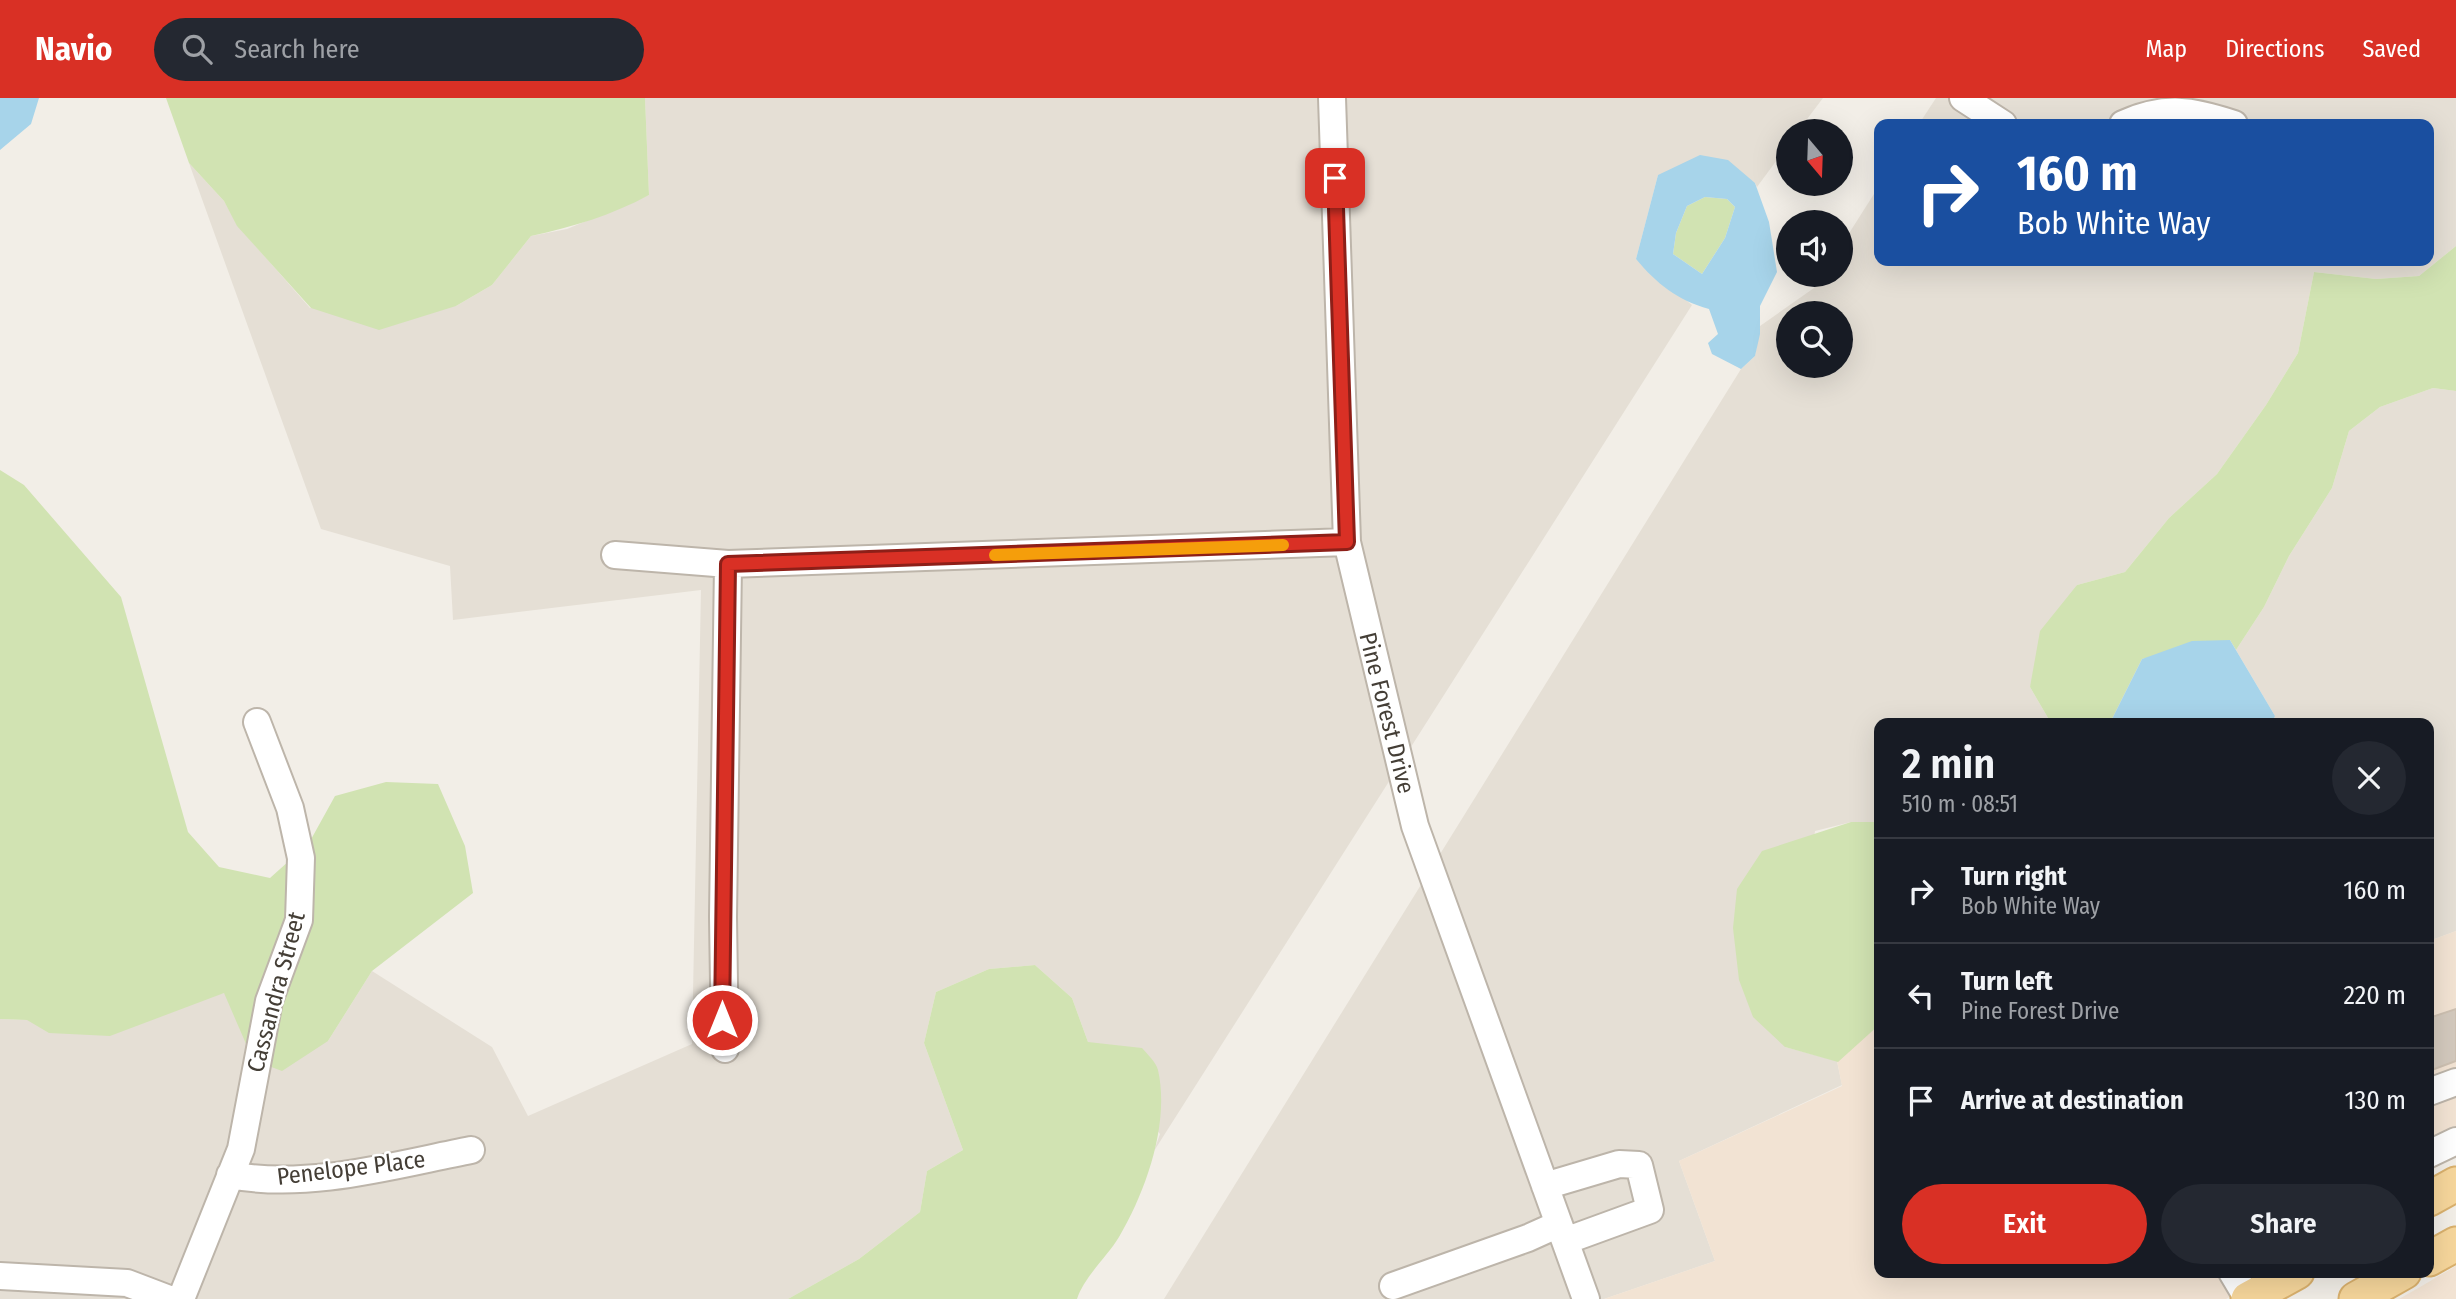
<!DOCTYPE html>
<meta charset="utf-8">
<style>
:root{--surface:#171b24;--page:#242831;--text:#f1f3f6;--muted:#9ea1a6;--line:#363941;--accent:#d93025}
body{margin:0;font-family:"Fira Sans Condensed",sans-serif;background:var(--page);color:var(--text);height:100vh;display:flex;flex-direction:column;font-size:26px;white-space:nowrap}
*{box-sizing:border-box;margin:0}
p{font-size:23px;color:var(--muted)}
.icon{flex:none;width:38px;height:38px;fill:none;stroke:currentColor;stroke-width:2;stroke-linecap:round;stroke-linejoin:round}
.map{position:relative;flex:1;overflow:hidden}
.details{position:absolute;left:1874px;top:620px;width:560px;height:560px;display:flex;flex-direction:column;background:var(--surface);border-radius:14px;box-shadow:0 7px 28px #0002}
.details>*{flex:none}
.hud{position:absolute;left:1874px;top:21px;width:560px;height:147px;border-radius:14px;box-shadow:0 7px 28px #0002;background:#1a4fa0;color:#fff;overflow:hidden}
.needle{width:46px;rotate:161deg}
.fabs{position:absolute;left:1776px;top:21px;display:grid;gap:14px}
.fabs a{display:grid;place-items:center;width:77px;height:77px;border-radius:50%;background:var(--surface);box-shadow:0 7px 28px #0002;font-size:35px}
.pin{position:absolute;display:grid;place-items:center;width:60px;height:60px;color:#fff;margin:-30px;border-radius:14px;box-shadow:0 4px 10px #0006}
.me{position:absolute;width:77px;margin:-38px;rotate:0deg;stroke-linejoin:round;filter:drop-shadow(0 0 5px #0008)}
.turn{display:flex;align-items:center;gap:24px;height:147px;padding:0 28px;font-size:32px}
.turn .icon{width:91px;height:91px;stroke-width:2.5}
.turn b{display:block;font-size:49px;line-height:60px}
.round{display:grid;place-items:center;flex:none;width:74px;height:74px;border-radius:37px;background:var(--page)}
.overview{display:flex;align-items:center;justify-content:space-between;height:119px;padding:0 28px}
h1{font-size:42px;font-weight:600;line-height:52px}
.primary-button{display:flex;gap:14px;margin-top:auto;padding:14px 28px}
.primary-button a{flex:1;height:80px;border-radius:42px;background:var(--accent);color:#fff;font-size:28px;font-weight:600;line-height:80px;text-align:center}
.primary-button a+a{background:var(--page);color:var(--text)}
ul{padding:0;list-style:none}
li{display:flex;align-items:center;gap:21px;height:105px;padding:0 28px;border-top:2px solid var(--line)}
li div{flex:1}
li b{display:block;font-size:26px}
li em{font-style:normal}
header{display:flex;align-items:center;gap:42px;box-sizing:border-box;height:98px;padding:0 35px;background:var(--accent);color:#fff}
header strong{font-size:33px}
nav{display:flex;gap:38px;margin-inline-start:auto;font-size:24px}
.search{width:490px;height:63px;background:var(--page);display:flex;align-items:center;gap:18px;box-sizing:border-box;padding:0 24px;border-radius:38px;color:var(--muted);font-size:26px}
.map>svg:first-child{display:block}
.residential{fill:#e5dfd5;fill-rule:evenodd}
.commercial{fill:#f2e3d3}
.green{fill:#d1e3b2}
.water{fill:#a7d4ea;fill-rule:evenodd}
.building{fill:#d3c9bd;stroke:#cdc0b1;stroke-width:2}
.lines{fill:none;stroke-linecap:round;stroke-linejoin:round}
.minor-casing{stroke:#bdb5aa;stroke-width:30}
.major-casing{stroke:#dab16d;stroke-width:37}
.minor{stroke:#fff;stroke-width:26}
.major{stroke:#f6d69b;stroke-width:33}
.route-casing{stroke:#8d1f18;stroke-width:18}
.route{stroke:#d93025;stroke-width:12}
.slow{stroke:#f59e0b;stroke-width:12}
.labels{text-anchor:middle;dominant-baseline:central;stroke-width:5;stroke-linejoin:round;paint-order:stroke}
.street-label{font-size:24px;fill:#443e36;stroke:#fff}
</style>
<header>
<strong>Navio</strong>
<div class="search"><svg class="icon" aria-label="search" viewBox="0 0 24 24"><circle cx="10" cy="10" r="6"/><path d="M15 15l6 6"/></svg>Search here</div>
<nav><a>Map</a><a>Directions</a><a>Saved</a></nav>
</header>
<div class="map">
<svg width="2456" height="1201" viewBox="0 0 2456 1201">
<rect width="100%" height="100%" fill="#f2eee7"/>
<!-- residential -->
<path class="residential" d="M 645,0 L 1823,0 L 1798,33 L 1788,33 L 1788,47 L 1757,89 L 1755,85 L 1658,77 L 1636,161 L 1692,207 L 1154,1053 L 1160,1036 L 1088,944 L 1072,900 L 1035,867 L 989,871 L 936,894 L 924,945 L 963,1052 L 927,1073 L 920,1114 L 859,1161 L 788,1201 L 0,1201 L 0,921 L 27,922 L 224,895 L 328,943 L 372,873 L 492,949 L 528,1018 L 692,946 L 701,492 L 453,522 L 450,468 L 321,431 L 189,65 L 224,103 L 238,128 L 310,210 L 456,208 L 492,187 L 531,138 L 567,131 L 649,97 Z
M 1936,0 L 2456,0 L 2456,148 L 2419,178 L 2376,181 L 2314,174 L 2298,255 L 2266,307 L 2217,376 L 2169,420 L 2125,474 L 2077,487 L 2030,589 L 2051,625 L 1880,625 L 1879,724 L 1851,724 L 1815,733 L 1785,949 L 1837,963 L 1842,987 L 1679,1063 L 1715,1163 L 1604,1201 L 1164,1201 L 1741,271 L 1755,258 L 1760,228 L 1814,190 L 1823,177 L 1841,177 L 1841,148 L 1879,88 L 1880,163 L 2429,163 L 2429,26 L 1919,26 ZM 1788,215 L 1841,215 L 1841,268 L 1788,268 Z
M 2433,290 L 2456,293 L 2456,833 L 2429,843 L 2429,625 L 2272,625 L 2275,618 L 2236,552 L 2264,509 L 2289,458 L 2332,390 L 2349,333 L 2380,309 Z"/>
<!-- commercial -->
<path class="commercial" d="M 2456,833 L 2456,1057 L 2429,1074 L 2429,843 Z
M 1879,927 L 1880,1174 L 2271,1174 L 2226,1201 L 1604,1201 L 1715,1163 L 1679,1063 L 1842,988 L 1837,963 Z
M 2456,1168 L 2456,1201 L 2399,1201 L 2420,1189 Z"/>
<!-- green -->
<path class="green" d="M 166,0 L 645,0 L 649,97 C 612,117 573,129 531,138 L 492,187 L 456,208 L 379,232 L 311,210 L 237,128 L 224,103 L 189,65 Z
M 1705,99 L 1727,101 L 1735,109 L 1725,140 L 1702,176 L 1673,156 L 1676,135 L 1687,108 Z
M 2456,148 L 2456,293 L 2433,290 L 2380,309 L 2349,333 L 2332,390 L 2289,458 L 2264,509 L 2236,552 L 2230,542 L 2142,561 L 2110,625 L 2051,625 L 2030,589 L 2040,533 L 2077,487 L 2125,474 L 2169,420 L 2217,376 L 2266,307 L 2298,255 L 2314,174 L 2376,181 L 2419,178 Z
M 0,372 L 24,387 L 121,499 L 188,734 L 219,769 L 270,780 L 309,745 L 335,698 L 386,684 L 438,686 L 465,748 L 473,795 L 372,873 L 328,943 L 282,973 L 253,962 L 224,895 L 110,938 L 49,935 L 27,922 L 0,921 Z
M 1851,724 L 1879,724 L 1879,927 L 1838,964 L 1785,949 L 1753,919 L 1739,882 L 1733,830 L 1737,791 L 1762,753 Z
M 1035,867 L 1072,900 L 1088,944 L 1142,950 C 1147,956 1156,964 1158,972 C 1170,1025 1146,1093 1119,1139 C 1107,1159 1084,1179 1077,1201 L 788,1201 L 859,1161 L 920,1114 L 927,1073 L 963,1052 L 924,945 L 936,894 L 989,871 Z"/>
<!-- water -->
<path class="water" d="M 0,0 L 39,0 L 31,26 L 0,52 Z
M 1700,57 L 1728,62 L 1755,85 L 1769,124 L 1777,174 L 1760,208 L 1760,236 L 1755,258 L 1741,271 L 1712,256 L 1708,245 L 1718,236 L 1709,211 C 1677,202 1657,186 1636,161 L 1658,77 ZM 1705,99 L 1727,101 L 1735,109 L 1725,140 L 1702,176 L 1673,156 L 1676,135 L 1687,108 Z
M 2230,542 L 2275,618 L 2272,625 L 2110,625 L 2142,561 L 2192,543 Z"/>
<!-- building -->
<path class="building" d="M 2456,911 L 2456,963 L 2429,973 L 2429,920 Z"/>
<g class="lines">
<defs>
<path id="minor" d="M 1332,0 L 1347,444 L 1415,728 L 1586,1201
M 1963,0 L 2003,26
M 2123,26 C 2165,7 2192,12 2234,26
M 615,457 L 728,466 L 1347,444
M 725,951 L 723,819 L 728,466
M 2429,994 L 2456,984
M 2429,1056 L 2456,1043
M 230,1077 C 309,1092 394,1067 471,1052
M 1545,1088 L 1619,1066 L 1639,1067 L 1650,1112 L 1565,1143
M 2232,1174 L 2248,1201
M 0,1178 L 127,1185 L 169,1201
M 1393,1188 L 1528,1140 L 1559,1126
M 181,1201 L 241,1051 L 269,903 L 299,822 L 301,760 L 290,710 L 257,624"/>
<path id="major" d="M 2429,1101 L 2456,1086
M 2429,1161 L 2456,1146
M 2248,1201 L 2297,1174
M 2356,1201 L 2404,1174"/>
</defs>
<!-- minor casing -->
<use href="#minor" class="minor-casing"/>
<!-- major casing -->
<use href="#major" class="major-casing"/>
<!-- minor -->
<use href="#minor" class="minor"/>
<!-- major -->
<use href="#major" class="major"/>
</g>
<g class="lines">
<defs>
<path id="route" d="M 722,922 L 728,466 L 1347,444 L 1335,80"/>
</defs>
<!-- route casing -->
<use href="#route" class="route-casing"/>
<!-- route -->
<use href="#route" class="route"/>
<!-- slow -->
<path class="slow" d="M 995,457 L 1283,447"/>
</g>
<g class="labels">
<!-- street labels -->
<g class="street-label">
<text transform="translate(1387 615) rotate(76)">Pine Forest Drive</text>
<text transform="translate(276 894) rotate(-75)">Cassandra Street</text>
<text transform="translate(351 1070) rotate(-7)">Penelope Place</text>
</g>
</g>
</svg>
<div class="fabs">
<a><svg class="needle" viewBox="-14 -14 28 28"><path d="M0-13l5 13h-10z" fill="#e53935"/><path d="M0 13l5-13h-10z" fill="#9ea1a6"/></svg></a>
<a><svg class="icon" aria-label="sound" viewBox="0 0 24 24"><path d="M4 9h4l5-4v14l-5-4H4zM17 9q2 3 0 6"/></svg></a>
<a><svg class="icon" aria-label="search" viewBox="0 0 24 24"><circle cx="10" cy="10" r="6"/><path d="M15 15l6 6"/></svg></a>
</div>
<div class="pin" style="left:1335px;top:80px;background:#d93025"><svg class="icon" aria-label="arrive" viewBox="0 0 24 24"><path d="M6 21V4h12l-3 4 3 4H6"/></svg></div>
<svg class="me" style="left:722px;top:922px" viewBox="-20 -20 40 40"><circle r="17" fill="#d93025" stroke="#fff" stroke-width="3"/><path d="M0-11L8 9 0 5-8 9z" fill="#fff"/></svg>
<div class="hud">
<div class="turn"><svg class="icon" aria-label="right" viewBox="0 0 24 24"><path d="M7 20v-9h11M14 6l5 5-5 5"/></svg><div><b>160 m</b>Bob White Way</div></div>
</div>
<section class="details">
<div class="overview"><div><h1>2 min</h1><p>510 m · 08:51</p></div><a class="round"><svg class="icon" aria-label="close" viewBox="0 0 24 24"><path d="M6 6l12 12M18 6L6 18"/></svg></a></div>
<ul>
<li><svg class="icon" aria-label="right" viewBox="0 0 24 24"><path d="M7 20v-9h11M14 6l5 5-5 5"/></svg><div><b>Turn right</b><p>Bob White Way</p></div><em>160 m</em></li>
<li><svg class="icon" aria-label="left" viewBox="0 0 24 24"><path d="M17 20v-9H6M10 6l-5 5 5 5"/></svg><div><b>Turn left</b><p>Pine Forest Drive</p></div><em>220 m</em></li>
<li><svg class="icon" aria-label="arrive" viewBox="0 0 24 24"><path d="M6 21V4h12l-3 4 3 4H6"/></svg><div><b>Arrive at destination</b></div><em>130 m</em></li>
</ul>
<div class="primary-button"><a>Exit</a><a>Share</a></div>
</section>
</div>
